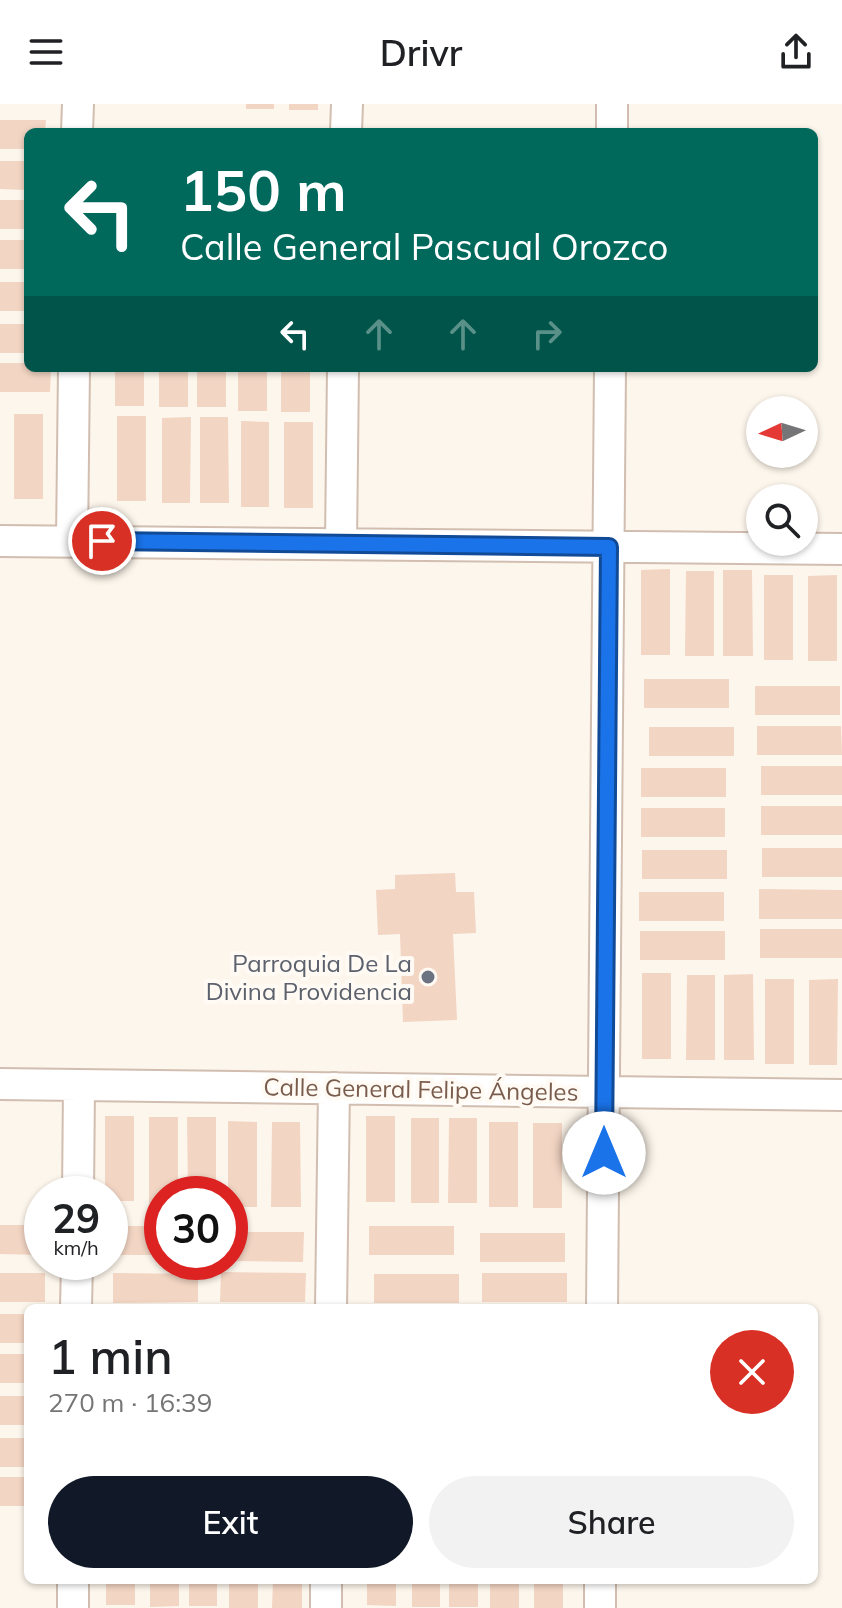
<!DOCTYPE html>
<meta charset="utf-8">
<style>
:root{--surface:#fff;--page:#f2f2f2;--text:#202124;--muted:#757577;--accent:#111827}
body{margin:0;font-family:Mulish,sans-serif;background:var(--page);color:var(--text);height:100vh;display:flex;flex-direction:column;font-size:30px;white-space:nowrap}
*{box-sizing:border-box;margin:0}
p{font-size:26px;color:var(--muted)}
.icon{flex:none;width:44px;height:44px;fill:none;stroke:currentColor;stroke-width:2;stroke-linecap:round;stroke-linejoin:round}
.map{position:relative;flex:1;overflow:hidden}
.details{position:absolute;left:24px;top:1200px;width:794px;height:280px;display:flex;flex-direction:column;background:var(--surface);border-radius:12px;box-shadow:0 2px 6px #0004}
.details>*{flex:none}
.hud{position:absolute;left:24px;top:24px;width:794px;height:244px;border-radius:12px;box-shadow:0 2px 6px #0004;background:#00695c;color:#fff;overflow:hidden}
.needle{width:52px;rotate:266deg}
.tools{position:absolute;left:746px;top:292px;display:grid;gap:16px}
.tools a{display:grid;place-items:center;width:72px;height:72px;border-radius:50%;background:var(--surface);box-shadow:0 2px 6px #0004;font-size:40px}
.speed{position:absolute;left:24px;top:1072px;display:flex;gap:16px;font-size:40px;font-weight:700;text-align:center}
.speed>*{display:grid;place-content:center;width:104px;height:104px;border-radius:50%;background:var(--surface);box-shadow:0 2px 6px #0004;line-height:1}
.speed small{font-size:20px;font-weight:400}
.speed .limit{border:12px solid #d22;background:#fff;color:#111}
.pin{position:absolute;display:grid;place-items:center;width:68px;height:68px;color:#fff;margin:-34px;border:4px solid #fff;border-radius:50%;box-shadow:0 2px 8px #0007}
.me{position:absolute;width:88px;margin:-44px;rotate:0deg;stroke-linejoin:round;filter:drop-shadow(0 0 6px #0008)}
.turn{display:flex;align-items:center;gap:28px;height:168px;padding:0 24px;font-size:36px}
.turn .icon{width:104px;height:104px;stroke-width:2.5}
.turn b{display:block;font-size:56px;line-height:68px}
.lanes{display:flex;align-items:center;height:76px;padding:0 24px;background:#0003;justify-content:center;gap:40px;direction:ltr}
.lanes .off{opacity:.35}
.round{display:grid;place-items:center;flex:none;width:84px;height:84px;border-radius:42px;background:var(--page)}
.headline{display:flex;align-items:center;justify-content:space-between;height:136px;padding:0 24px}
h1{font-size:48px;font-weight:600;line-height:60px}
.button{display:flex;gap:16px;margin-top:auto;padding:16px 24px}
.button a{flex:1;height:92px;border-radius:48px;background:var(--accent);color:#fff;font-size:32px;font-weight:600;line-height:92px;text-align:center}
.button a+a{background:var(--page);color:var(--text)}
header{display:flex;justify-content:space-between;align-items:center;height:104px;padding:0 24px;background:var(--surface);font-size:36px;font-weight:600}
.map>svg:first-child{display:block}
.building{fill:#f3d5c3}
.lines{fill:none;stroke-linecap:round;stroke-linejoin:round}
.minor-casing{stroke:#d1beb0;stroke-width:34}
.minor{stroke:#fff;stroke-width:30}
.route-casing{stroke:#114b97;stroke-width:20}
.route{stroke:#1a73e8;stroke-width:14}
.worship-dot{fill:#6b7280;stroke:#fffaf3;stroke-width:3}
.labels{text-anchor:middle;dominant-baseline:central;stroke-width:8;stroke-linejoin:round;paint-order:stroke}
.worship-label{font-size:24px;fill:#5b616d;stroke:#fffaf3;text-anchor:end}
.street-label{font-size:24px;fill:#7a5c4d;stroke:#fffaf3}
</style>
<header><svg class="icon" aria-label="menu" viewBox="0 0 24 24"><path d="M4 6h16M4 12h16M4 18h16"/></svg>Drivr<svg class="icon" aria-label="share" viewBox="0 0 24 24"><path d="M12 15V3M7 8l5-5 5 5M5 13v7h14v-7"/></svg></header>
<div class="map">
<svg width="842" height="1504" viewBox="0 0 842 1504">
<rect width="100%" height="100%" fill="#fdf6ec"/>
<!-- building -->
<path class="building" d="M 246,0 L 274,0 L 274,5 L 246,5 Z
M 289,0 L 318,0 L 318,6 L 289,6 Z
M 0,16 L 46,16 L 45,28 L 28,28 L 28,45 L 0,45 Z
M 0,57 L 28,57 L 28,86 L 0,85 Z
M 0,96 L 28,96 L 28,125 L 0,125 Z
M 0,136 L 28,136 L 28,165 L 0,165 Z
M 0,178 L 28,178 L 28,207 L 0,207 Z
M 0,220 L 28,220 L 28,249 L 0,249 Z
M 0,259 L 28,259 L 28,264 L 51,264 L 50,288 L 0,288 Z
M 115,264 L 144,264 L 144,302 L 115,302 Z
M 159,264 L 188,264 L 188,303 L 159,303 Z
M 197,264 L 226,264 L 226,303 L 197,303 Z
M 238,264 L 267,264 L 267,307 L 238,307 Z
M 281,264 L 310,264 L 310,308 L 281,308 Z
M 14,310 L 43,310 L 43,395 L 14,395 Z
M 117,312 L 146,312 L 146,397 L 117,397 Z
M 191,313 L 190,399 L 162,399 L 162,314 Z
M 200,313 L 228,313 L 229,399 L 200,399 Z
M 241,317 L 269,318 L 269,403 L 241,403 Z
M 284,318 L 313,318 L 313,404 L 284,404 Z
M 670,465 L 670,551 L 641,551 L 641,466 Z
M 723,466 L 752,466 L 753,552 L 723,552 Z
M 686,467 L 714,467 L 714,552 L 685,552 Z
M 764,471 L 793,471 L 793,556 L 764,556 Z
M 837,471 L 837,557 L 808,557 L 808,472 Z
M 644,575 L 729,575 L 729,604 L 644,604 Z
M 755,582 L 840,582 L 840,611 L 755,611 Z
M 757,622 L 841,622 L 842,651 L 757,651 Z
M 649,623 L 734,623 L 734,652 L 649,652 Z
M 761,662 L 842,662 L 842,691 L 761,691 Z
M 641,664 L 726,664 L 726,693 L 641,693 Z
M 761,702 L 842,702 L 842,731 L 761,731 Z
M 641,704 L 725,704 L 725,733 L 641,733 Z
M 762,744 L 842,744 L 842,773 L 762,773 Z
M 642,746 L 727,746 L 727,775 L 642,775 Z
M 455,769 L 456,788 L 474,788 L 476,829 L 453,830 L 457,916 L 403,918 L 400,830 L 378,831 L 376,786 L 395,785 L 395,771 Z
M 759,785 L 842,786 L 842,815 L 759,815 Z
M 639,788 L 724,788 L 724,817 L 639,817 Z
M 760,825 L 842,825 L 842,854 L 760,854 Z
M 640,827 L 725,827 L 725,856 L 640,856 Z
M 642,869 L 671,869 L 671,955 L 642,955 Z
M 753,870 L 754,956 L 724,956 L 724,871 Z
M 687,871 L 715,871 L 715,956 L 686,956 Z
M 765,875 L 794,875 L 794,960 L 765,960 Z
M 838,875 L 837,961 L 809,961 L 809,876 Z
M 105,1012 L 134,1012 L 134,1097 L 110,1097 L 110,1090 L 105,1090 Z
M 366,1012 L 395,1012 L 395,1098 L 366,1098 Z
M 149,1013 L 178,1013 L 178,1090 L 162,1090 L 162,1099 L 149,1099 Z
M 187,1013 L 216,1013 L 216,1090 L 188,1090 Z
M 411,1014 L 439,1014 L 439,1099 L 411,1099 Z
M 449,1014 L 477,1014 L 477,1099 L 448,1099 Z
M 228,1017 L 257,1018 L 257,1103 L 230,1103 L 230,1090 L 228,1090 Z
M 272,1018 L 300,1018 L 301,1103 L 271,1103 Z
M 489,1018 L 518,1018 L 518,1103 L 489,1103 Z
M 533,1019 L 562,1019 L 562,1104 L 533,1104 Z
M 0,1121 L 40,1121 L 40,1151 L 0,1150 Z
M 110,1122 L 162,1122 L 162,1151 L 110,1151 Z
M 369,1122 L 454,1122 L 454,1151 L 369,1151 Z
M 230,1128 L 304,1128 L 303,1158 L 230,1157 Z
M 480,1129 L 565,1129 L 565,1158 L 480,1158 Z
M 221,1168 L 306,1169 L 305,1198 L 220,1198 Z
M 0,1169 L 45,1169 L 45,1198 L 0,1198 Z
M 113,1169 L 198,1170 L 198,1198 L 113,1199 Z
M 482,1169 L 567,1169 L 567,1198 L 482,1198 Z
M 374,1170 L 459,1170 L 459,1199 L 374,1199 Z
M 0,1210 L 28,1210 L 28,1239 L 0,1239 Z
M 0,1250 L 28,1250 L 28,1279 L 0,1279 Z
M 0,1292 L 28,1292 L 28,1321 L 0,1321 Z
M 0,1334 L 28,1334 L 28,1363 L 0,1363 Z
M 0,1373 L 28,1373 L 28,1402 L 0,1402 Z
M 106,1476 L 135,1476 L 135,1501 L 106,1501 Z
M 150,1476 L 179,1476 L 179,1502 L 150,1503 Z
M 189,1476 L 217,1476 L 217,1502 L 189,1502 Z
M 229,1476 L 258,1476 L 258,1504 L 229,1504 Z
M 273,1476 L 302,1476 L 302,1504 L 272,1504 Z
M 367,1476 L 396,1476 L 396,1502 L 367,1501 Z
M 412,1476 L 440,1476 L 440,1503 L 412,1503 Z
M 449,1476 L 478,1476 L 478,1503 L 449,1503 Z
M 490,1476 L 519,1476 L 519,1504 L 490,1504 Z
M 534,1476 L 563,1476 L 563,1504 L 534,1504 Z"/>
<g class="lines">
<defs>
<path id="minor" d="M 77,28 L 78,0
M 346,28 L 347,0
M 612,28 L 612,0
M 0,437 L 842,445
M 72,437 L 74,264
M 341,440 L 343,264
M 0,980 L 842,991
M 78,1090 L 79,982
M 76,1204 L 77,1158
M 331,1204 L 334,984
M 602,1204 L 610,264
M 73,1504 L 73,1476
M 326,1504 L 326,1476
M 600,1504 L 600,1476"/>
</defs>
<!-- minor casing -->
<use href="#minor" class="minor-casing"/>
<!-- minor -->
<use href="#minor" class="minor"/>
</g>
<g class="lines">
<defs>
<path id="route" d="M 102,437 L 609,443 L 604,1049"/>
</defs>
<!-- route casing -->
<use href="#route" class="route-casing"/>
<!-- route -->
<use href="#route" class="route"/>
</g>
<!-- markers -->
<circle class="worship-dot" cx="428" cy="873" r="8"/>
<g class="labels">
<!-- worship labels -->
<g class="worship-label">
<text x="412" y="859">Parroquia De La<tspan x="412" dy="28">Divina Providencia</tspan></text>
</g>
<!-- street labels -->
<g class="street-label">
<text transform="translate(421 985) rotate(1)">Calle General Felipe Ángeles</text>
</g>
</g>
</svg>
<div class="tools">
<a><svg class="needle" viewBox="-14 -14 28 28"><path d="M0-13l5 13h-10z" fill="#e53935"/><path d="M0 13l5-13h-10z" fill="#757577"/></svg></a>
<a><svg class="icon" aria-label="search" viewBox="0 0 24 24"><circle cx="10" cy="10" r="6"/><path d="M15 15l6 6"/></svg></a>
</div>
<div class="speed"><div>29<small>km/h</small></div><div class="limit">30</div></div>
<div class="pin" style="left:102px;top:437px;background:#d93025"><svg class="icon" aria-label="arrive" viewBox="0 0 24 24"><path d="M6 21V4h12l-3 4 3 4H6"/></svg></div>
<svg class="me" style="left:604px;top:1049px" viewBox="-20 -20 40 40"><circle r="19" fill="#fff"/><path d="M0-13L10 11 0 6-10 11z" fill="#1a73e8"/></svg>
<div class="hud">
<div class="turn"><svg class="icon" aria-label="left" viewBox="0 0 24 24"><path d="M17 20v-9H6M10 6l-5 5 5 5"/></svg><div><b>150 m</b>Calle General Pascual Orozco</div></div>
<div class="lanes"><svg class="icon" aria-label="left" viewBox="0 0 24 24"><path d="M17 20v-9H6M10 6l-5 5 5 5"/></svg><svg class="icon off" aria-label="ahead" viewBox="0 0 24 24"><path d="M12 20V5M6 11l6-6 6 6"/></svg><svg class="icon off" aria-label="ahead" viewBox="0 0 24 24"><path d="M12 20V5M6 11l6-6 6 6"/></svg><svg class="icon off" aria-label="right" viewBox="0 0 24 24"><path d="M7 20v-9h11M14 6l5 5-5 5"/></svg></div>
</div>
<section class="details">
<div class="headline"><div><h1>1 min</h1><p>270 m · 16:39</p></div><a class="round" style="background:#d93025;color:#fff"><svg class="icon" aria-label="close" viewBox="0 0 24 24"><path d="M6 6l12 12M18 6L6 18"/></svg></a></div>
<div class="button"><a>Exit</a><a>Share</a></div>
</section>
</div>
